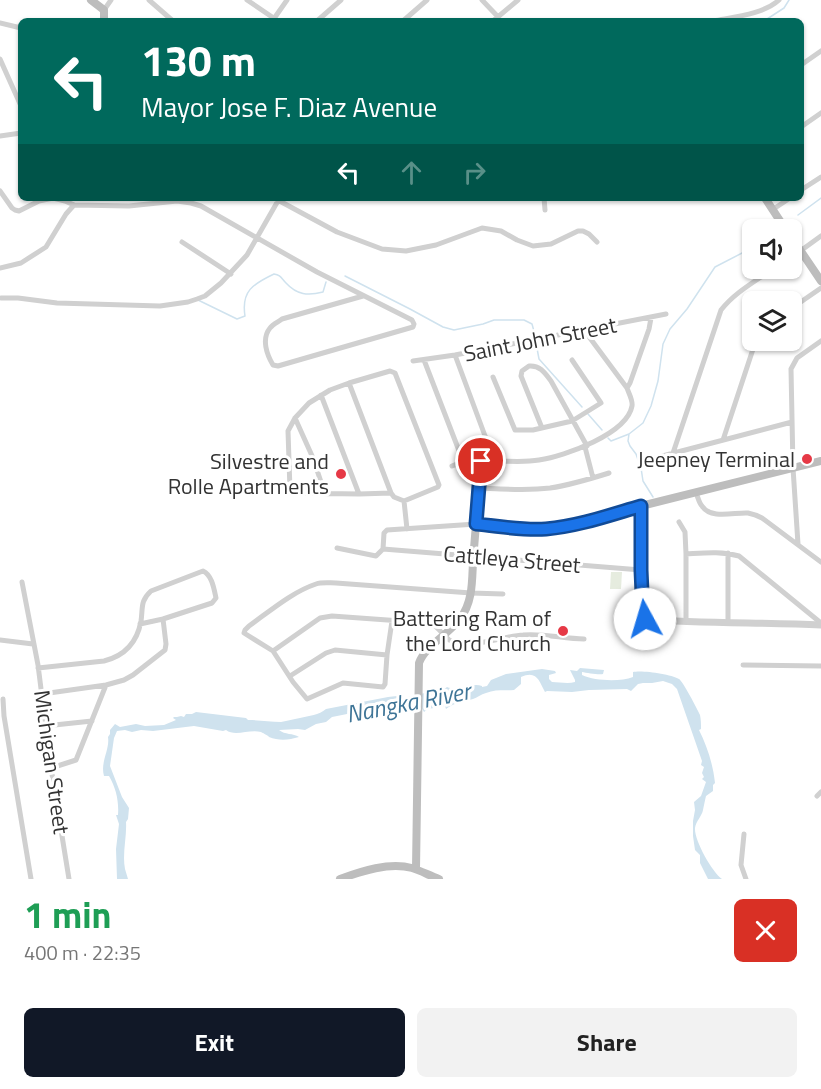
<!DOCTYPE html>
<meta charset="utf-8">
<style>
:root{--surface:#fff;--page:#f2f2f2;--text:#222;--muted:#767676;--accent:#111827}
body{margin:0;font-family:"Titillium Web",sans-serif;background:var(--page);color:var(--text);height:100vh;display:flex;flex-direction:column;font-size:22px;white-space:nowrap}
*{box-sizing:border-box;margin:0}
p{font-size:20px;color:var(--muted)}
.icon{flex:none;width:33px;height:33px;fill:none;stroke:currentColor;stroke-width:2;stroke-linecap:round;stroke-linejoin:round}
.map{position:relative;height:879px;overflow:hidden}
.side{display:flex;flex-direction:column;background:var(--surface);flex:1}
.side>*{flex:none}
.guide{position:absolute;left:18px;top:18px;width:786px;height:183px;border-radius:9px;box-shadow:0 2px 4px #0004;background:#00695c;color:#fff;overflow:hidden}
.fabs{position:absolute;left:742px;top:219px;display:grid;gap:12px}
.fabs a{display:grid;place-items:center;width:60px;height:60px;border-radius:9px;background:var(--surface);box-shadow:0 2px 4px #0004;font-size:30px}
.pin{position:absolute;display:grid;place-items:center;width:51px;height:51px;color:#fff;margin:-26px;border:3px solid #fff;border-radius:50%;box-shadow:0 2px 6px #0007}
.me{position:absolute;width:66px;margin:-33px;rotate:354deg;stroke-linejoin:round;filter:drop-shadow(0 0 4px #0008)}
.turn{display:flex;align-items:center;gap:21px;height:126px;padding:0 24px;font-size:27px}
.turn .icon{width:78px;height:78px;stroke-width:2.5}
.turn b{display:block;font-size:42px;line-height:51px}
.lanes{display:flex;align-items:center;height:57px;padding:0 24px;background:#0003;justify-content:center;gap:30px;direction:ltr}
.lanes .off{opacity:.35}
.round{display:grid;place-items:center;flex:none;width:63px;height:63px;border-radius:9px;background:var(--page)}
.overview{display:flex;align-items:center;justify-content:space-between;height:102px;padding:0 24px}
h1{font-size:36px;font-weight:700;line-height:45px;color:#1e9e55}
.primary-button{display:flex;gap:12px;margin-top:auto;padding:12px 24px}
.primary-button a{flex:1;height:69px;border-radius:9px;background:var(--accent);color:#fff;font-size:24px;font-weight:700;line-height:69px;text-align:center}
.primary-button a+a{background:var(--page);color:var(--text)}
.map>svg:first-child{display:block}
.green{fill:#e6ecdf}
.water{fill:#cfe2ee}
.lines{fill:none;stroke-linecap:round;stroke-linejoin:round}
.stream{stroke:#cfe2ee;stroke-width:1.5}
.minor{stroke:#d0d0d0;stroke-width:5}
.tertiary{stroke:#d0d0d0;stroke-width:7}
.secondary{stroke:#bdbdbd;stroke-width:8}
.route-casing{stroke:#114b97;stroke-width:15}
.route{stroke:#1a73e8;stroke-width:10}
.poi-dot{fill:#e63946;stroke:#fff;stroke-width:2}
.labels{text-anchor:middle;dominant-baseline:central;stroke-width:6;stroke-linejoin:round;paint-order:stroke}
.street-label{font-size:22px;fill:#333;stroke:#fff}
.poi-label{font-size:22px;fill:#333;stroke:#fff;text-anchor:end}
.water-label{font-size:24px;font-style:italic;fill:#3f7597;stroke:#fff}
</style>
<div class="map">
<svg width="821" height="879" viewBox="0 0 821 879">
<rect width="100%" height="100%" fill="#fff"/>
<!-- green -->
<path class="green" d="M 611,572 L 622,572 L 621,589 L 610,589 Z"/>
<!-- water -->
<path class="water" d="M 580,668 L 604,670 L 603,674 C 599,675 587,673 582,672 L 582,675 C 595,681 620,682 633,677 L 633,672 C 642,670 670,674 679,679 C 682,680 698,710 700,715 C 701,720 701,724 701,729 L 699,730 C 707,746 713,764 715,783 L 713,785 L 713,791 L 706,796 C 705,800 704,805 703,810 C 702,816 696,821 695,828 C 694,840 712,872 722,879 L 708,879 L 700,863 L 700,855 L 695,850 L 693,836 L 693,821 L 695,810 L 694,802 L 701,796 L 706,782 L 702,779 L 704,777 L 702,773 L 704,767 L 701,765 L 702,761 L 677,689 L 672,684 L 663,681 L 652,683 L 643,683 L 638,684 L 631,691 L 627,689 L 589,690 L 572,692 L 547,691 L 545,692 C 539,681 537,670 521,677 L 521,684 L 514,690 C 505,691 496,689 486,693 C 481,694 477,698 473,699 C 463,702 455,702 446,709 L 445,706 L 428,709 L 424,712 L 421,707 L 416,706 L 377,708 L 332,717 L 326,722 L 316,724 L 305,730 L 298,729 L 279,730 C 285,735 293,733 299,737 C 289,740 279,741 269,737 C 269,736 261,732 261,732 C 249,729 235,737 226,730 L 223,731 L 194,726 L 153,731 L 141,730 L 132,732 L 125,730 L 117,731 L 114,738 L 110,766 L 122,797 L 129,808 L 128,819 L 126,822 C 127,837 122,854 125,869 C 126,872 127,876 128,879 L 117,879 L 116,849 L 119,824 L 116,815 L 118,815 C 119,801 116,788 109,776 L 104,776 C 100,762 110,750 108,737 L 110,734 L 110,730 L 115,724 L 120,727 L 136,724 L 145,726 L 164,725 L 176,720 L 173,718 L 174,717 L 177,717 L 181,716 L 184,717 L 186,714 L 192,714 L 196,712 L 246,718 L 248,720 C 259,720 270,722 281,722 C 288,721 293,719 300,718 C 309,716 319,715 326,709 L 388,697 L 397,696 L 402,698 L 425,693 C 431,695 442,691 447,687 C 459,692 471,682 482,686 L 482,687 L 487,686 L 491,680 L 506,674 L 542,669 L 555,671 L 556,673 L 549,675 L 549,679 L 552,682 C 559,682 568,684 575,682 L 575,680 L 570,670 L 577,671 Z"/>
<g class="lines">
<!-- stream -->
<path class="stream" d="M 764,21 L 784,8 L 789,0
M 798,215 L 821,198
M 772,230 L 772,229
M 345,276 L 410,309 L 443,327 L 454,330 L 483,324 L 494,320 L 524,320 L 532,324 L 535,335
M 198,300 L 237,319 L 245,316 C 241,291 253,284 274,274 C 281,275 281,278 286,283 C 297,295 308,296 323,292 L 326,282
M 536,343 L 539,359 L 582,407
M 588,414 L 602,430
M 629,434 L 643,423 L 651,406 L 658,381 L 663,344 L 670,329 L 687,309 L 715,267 L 746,251 L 753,245
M 608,438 L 611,441 L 629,434 L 628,441 L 630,446 L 636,454 L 641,468 L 643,481 L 653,497"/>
<!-- minor -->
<path class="minor" d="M 149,0 L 173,21
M 247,0 L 278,21
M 482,0 L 502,21
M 104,10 L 111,0
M 273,20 L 287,0
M 317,21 L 341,0
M 403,21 L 427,0
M 493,21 L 518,0
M 714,21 C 734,17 764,14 779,0
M 0,23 L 21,28
M 0,59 L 21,106
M 801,65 L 821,51
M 801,127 L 821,113
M 0,136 L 21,133
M 801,190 L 821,177
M 0,191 L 12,208 L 15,210 L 19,211 L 39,201 L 53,198 L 65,201 L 74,205 L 129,206 L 177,201 L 191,203 L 201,206 L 317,272 L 412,320 L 414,324 L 413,327 L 278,366 L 273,365 C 267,355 261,339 270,328 C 273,324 278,322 282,319 L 363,296
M 274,198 L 337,232 L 382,249 L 406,251 L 436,245 L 482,228 L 501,231 L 517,240 L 533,246 L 551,244 L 578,231 L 583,231 L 589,234 L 597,242
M 544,198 L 545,210
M 772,210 L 790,198
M 182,242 L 231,274
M 792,257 L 821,236
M 0,268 L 21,263 L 46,247 L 66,214 L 74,205
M 1,298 L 18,298 L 57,303 L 160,306 L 188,302 L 197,299 L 205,296 L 221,283 L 247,255 L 279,199
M 792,308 L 821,288
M 455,355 L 491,452 L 493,462
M 424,360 L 463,461
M 413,361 L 455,355 L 666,314
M 493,377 L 515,430 L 533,430 L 572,421 L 601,403 L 572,360
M 349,383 L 391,493 L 394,497 L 404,501 L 438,487 L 439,485 L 395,373 L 390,371 L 349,383 L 330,390 L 309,403 L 295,418 L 288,431 L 290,490 L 293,493 L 359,494 L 391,493
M 627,388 L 630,383 L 649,329 L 651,318
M 321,395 L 359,494
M 295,418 L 313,458 L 325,494
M 542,428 L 521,376 L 522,371 L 529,366 C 540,365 545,373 551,381 L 587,446
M 723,440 L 756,340
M 585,447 L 593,478
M 673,453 L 721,310 C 735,292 756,281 774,268
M 651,459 L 792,422
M 452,466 C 478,455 511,465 539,460 C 565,456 627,434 632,406 C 633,400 629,394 627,388 L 584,330
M 479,488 C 502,489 526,491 550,488 C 570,485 590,479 609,473
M 696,493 C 698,497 699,503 702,506 C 711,520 735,512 748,513 C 753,514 758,516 762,518 L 821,562
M 404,501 L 407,529
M 679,522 L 685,532 L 686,554 L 686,622
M 798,544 L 793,468 L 791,369 L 797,358 L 821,341
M 337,548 L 376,556 L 383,549
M 383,549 L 641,570
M 383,549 L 384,533 L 387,530 L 476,524 L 481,461
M 686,554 C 704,553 721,551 739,556 L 821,623
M 22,582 L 38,665 L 51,768 L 69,879
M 392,621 L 387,655 L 385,684 L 383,687 L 343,683 L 307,699 L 293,682 L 273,651 L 244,633 L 245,630 L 249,626 C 270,611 292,592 316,584 C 322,582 329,583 336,583 L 471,593 L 503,594
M 728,622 L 728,553
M 0,640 L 33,644
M 273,651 L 320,618 L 332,616 L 429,623 C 443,628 443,641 459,644 C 473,647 506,636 523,635 C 544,633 564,639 584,639
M 743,665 L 821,666
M 38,668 L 104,661 C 124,656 137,643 141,621 C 143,608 140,601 151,591 L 203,571 C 212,575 214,589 216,598 L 212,603 L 163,619 L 140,624
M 290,676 L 326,653 L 335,650 L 387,655
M 42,694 L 106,685 L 124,680 L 133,675 L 165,650 L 166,644 L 163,619
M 3,699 L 4,716 L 31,879
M 45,726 L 92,721
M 51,768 L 76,760 L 106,685
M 817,796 L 821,792
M 744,834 L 741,865 L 746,879"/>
<!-- tertiary -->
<path class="tertiary" d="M 641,506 L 641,570 L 643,615 L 645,619 C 703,624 762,622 821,625"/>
<!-- secondary -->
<path class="secondary" d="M 91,0 L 104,10 L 104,21
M 765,198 L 786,230
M 792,238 L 821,281
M 416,869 L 419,663 C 425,646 449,634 460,619 C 473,602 472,581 473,561 C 474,549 475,536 476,524 L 532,529 L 565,526 L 583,523 L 641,506 L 821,461
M 340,879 C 362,871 389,862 412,868 C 422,871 430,876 439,879"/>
</g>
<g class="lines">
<defs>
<path id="route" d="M 481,461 L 476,524 C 499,526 523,531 546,529 C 579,526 610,515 641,506 L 641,570 L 643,615 L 645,619"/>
</defs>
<!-- route casing -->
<use href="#route" class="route-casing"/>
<!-- route -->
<use href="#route" class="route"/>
</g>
<!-- markers -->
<g class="poi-dot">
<circle cx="807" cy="459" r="6"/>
<circle cx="341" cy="474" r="6"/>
<circle cx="563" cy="631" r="6"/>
</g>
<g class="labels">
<!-- street labels -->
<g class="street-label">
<text transform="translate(540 339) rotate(-11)">Saint John Street</text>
<text transform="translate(512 559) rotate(5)">Cattleya Street</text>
<text transform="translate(52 762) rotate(82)">Michigan Street</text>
</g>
<!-- poi labels -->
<g class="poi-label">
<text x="795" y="459">Jeepney Terminal</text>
<text x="329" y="461">Silvestre and<tspan x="329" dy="25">Rolle Apartments</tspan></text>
<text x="551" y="618">Battering Ram of<tspan x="551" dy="25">the Lord Church</tspan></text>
</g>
<!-- water labels -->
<g class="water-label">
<text transform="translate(408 702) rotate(-11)">Nangka River</text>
</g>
</g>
</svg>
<div class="fabs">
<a><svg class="icon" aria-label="sound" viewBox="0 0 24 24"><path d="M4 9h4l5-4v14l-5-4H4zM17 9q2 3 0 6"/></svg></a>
<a><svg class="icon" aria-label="layers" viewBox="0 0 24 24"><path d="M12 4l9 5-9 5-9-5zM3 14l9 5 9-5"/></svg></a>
</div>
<div class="pin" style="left:481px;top:461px;background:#d93025"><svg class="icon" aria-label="arrive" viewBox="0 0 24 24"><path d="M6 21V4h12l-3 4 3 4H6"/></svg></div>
<svg class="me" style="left:645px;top:619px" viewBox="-20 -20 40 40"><circle r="19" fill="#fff"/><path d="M0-13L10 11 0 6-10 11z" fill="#1a73e8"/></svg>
<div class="guide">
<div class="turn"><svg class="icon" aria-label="left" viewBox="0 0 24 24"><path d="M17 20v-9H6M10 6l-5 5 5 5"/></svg><div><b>130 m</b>Mayor Jose F. Diaz Avenue</div></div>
<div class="lanes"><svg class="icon" aria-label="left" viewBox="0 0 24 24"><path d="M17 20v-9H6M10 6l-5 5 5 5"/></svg><svg class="icon off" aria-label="ahead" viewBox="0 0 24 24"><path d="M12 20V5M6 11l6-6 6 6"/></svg><svg class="icon off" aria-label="right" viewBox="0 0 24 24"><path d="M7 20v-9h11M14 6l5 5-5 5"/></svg></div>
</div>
</div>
<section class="side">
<div class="overview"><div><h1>1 min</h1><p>400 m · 22:35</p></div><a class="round" style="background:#d93025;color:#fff"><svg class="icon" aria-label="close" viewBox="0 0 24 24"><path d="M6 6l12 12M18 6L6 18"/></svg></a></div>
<div class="primary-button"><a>Exit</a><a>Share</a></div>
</section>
